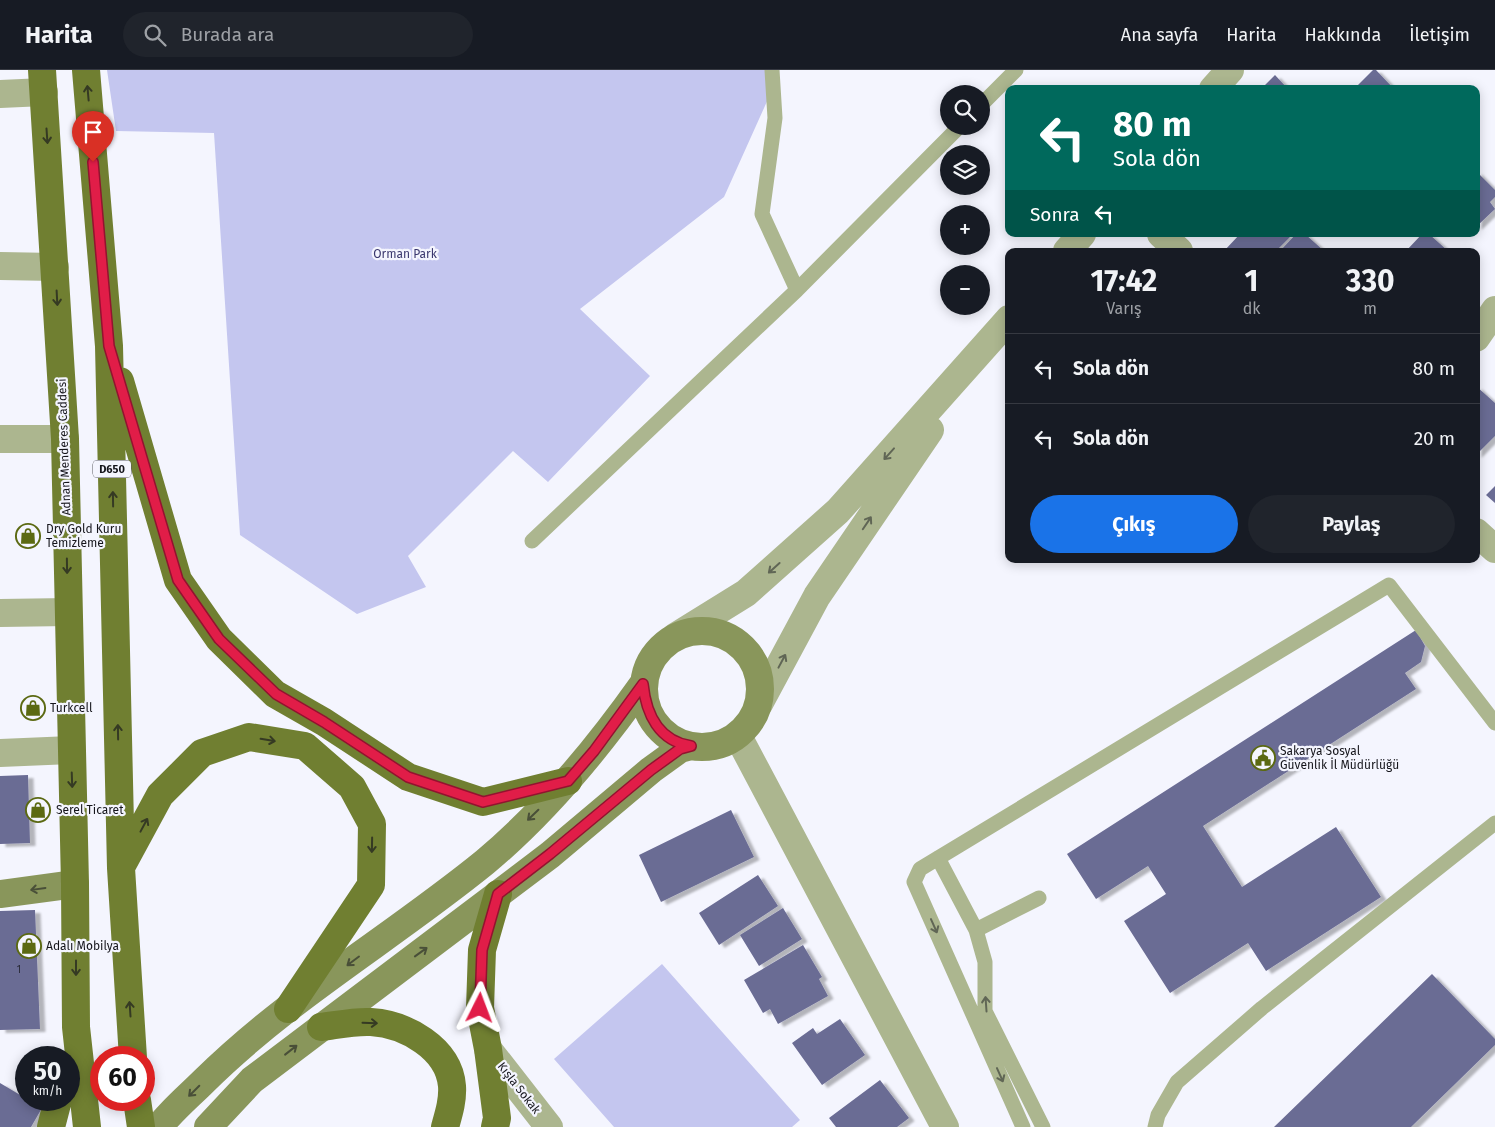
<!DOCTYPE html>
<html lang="tr">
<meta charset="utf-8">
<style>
:root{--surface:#171b24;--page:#20242c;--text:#f1f3f6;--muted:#9ea1a6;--line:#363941;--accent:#1a73e8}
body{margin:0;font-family:"Fira Sans",sans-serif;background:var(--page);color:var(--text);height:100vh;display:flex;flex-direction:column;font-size:19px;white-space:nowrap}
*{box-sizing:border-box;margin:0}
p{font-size:16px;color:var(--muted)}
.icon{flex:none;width:28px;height:28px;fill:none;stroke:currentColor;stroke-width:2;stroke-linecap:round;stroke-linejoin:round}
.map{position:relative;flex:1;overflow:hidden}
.sheet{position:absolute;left:1005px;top:178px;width:475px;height:315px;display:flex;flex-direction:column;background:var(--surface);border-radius:10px;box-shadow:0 2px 12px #0003}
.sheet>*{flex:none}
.guide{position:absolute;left:1005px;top:15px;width:475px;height:152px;border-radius:10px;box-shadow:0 2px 12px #0003;background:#00695c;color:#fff;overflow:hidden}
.fabs{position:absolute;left:940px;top:15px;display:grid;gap:10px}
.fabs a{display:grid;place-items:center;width:50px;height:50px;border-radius:50%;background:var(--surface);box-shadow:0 2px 12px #0003;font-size:25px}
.speed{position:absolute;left:15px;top:976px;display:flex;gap:10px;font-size:25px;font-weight:700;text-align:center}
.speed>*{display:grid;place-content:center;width:65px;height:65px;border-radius:50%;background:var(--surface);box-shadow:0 2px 12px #0003;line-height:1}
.speed small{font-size:12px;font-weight:400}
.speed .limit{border:8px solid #d22;background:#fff;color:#111}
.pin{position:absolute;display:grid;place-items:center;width:42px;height:42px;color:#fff;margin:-51px -21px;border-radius:50% 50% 50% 0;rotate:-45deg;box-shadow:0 0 5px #0007}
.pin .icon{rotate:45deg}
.me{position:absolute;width:55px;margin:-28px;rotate:3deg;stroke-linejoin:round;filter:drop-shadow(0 0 4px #0008)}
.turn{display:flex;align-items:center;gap:18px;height:105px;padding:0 25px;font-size:22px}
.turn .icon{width:65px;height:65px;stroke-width:2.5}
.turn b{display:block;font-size:35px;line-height:42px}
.then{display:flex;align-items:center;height:48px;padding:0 25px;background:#0003;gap:10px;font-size:19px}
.eta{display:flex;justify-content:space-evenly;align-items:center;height:85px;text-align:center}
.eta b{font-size:30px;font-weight:700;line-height:35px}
.primary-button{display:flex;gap:10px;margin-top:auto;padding:10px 25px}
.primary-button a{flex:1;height:58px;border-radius:30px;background:var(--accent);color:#fff;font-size:20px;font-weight:700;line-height:58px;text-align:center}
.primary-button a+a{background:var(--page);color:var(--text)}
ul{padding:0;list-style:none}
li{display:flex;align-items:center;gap:15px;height:70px;padding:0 25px;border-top:1px solid var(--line)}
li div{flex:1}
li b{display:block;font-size:19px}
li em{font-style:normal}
header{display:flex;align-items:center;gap:30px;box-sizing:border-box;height:70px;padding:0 25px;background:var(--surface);border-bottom:1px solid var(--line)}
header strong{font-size:24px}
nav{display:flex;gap:28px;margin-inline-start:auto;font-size:18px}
.search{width:350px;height:45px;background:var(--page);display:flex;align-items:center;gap:12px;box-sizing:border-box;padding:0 18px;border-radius:28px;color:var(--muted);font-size:19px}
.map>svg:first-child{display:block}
.green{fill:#c4c6ef}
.building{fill:#6b6c94;filter:url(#shadow)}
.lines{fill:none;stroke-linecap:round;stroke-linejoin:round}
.lane{stroke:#acb68f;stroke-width:15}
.street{stroke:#acb68f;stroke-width:28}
.secondary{stroke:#89965b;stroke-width:28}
.primary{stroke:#707f31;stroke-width:28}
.oneway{stroke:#353a23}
.oneway2{stroke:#606655}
.oneway3{stroke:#494f38}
.route-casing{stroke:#92132f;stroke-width:12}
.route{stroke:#e11d48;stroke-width:9}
.labels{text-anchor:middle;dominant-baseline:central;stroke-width:4.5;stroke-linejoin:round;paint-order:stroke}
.number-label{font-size:10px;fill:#2a2b39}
.shield{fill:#f4f5fe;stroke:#58585f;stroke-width:1}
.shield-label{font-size:11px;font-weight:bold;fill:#15151b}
.park-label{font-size:12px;fill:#3a376e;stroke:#f4f5fe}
.street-label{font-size:12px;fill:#15151b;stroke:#f4f5fe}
.poi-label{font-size:12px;fill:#15151b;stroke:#f4f5fe;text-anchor:start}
</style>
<header>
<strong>Harita</strong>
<div class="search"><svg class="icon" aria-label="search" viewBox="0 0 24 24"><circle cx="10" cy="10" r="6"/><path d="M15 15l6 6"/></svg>Burada ara</div>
<nav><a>Ana sayfa</a><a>Harita</a><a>Hakkında</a><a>İletişim</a></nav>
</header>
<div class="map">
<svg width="1495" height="1057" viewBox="0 0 1495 1057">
<defs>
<filter id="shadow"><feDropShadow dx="5.5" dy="3" stdDeviation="1" flood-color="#0004"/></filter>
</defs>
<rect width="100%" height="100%" fill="#f4f5fe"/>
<!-- green -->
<path class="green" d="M 107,0 L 770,0 L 773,18 L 724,127 L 580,239 L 650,306 L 548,412 L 513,381 L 408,486 L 426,517 L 357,544 L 240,465 L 214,63 L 116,61 Z
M 662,894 L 800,1050 L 792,1057 L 614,1057 L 554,989 Z"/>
<!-- building -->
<path class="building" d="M 1373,0 L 1376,0 L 1394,19 L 1354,19 Z
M 1275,5 L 1288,19 L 1261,19 Z
M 1476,101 L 1495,120 L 1495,127 L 1490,132 L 1495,139 L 1476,157 Z
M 1240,164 L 1293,164 L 1276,181 L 1224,181 Z
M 1296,164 L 1305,164 L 1324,181 L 1280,181 Z
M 1422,164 L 1429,164 L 1448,181 L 1406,181 Z
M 1476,316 L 1495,333 L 1495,366 L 1476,385 Z
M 1495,416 L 1495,433 L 1486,425 Z
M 1416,560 L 1425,576 L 1421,592 L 1405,603 L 1416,619 L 1203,756 L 1242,817 L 1336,757 L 1381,827 L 1266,901 L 1248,873 L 1170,923 L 1124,851 L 1166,824 L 1148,796 L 1096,829 L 1067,784 Z
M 28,705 L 30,773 L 0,774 L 0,706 Z
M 731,740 L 754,787 L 661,832 L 639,785 Z
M 758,805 L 778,836 L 719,875 L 699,843 Z
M 783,838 L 802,869 L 759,896 L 740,865 Z
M 35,840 L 40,959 L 0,960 L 0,841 Z
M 803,875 L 822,907 L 819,909 L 828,926 L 778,954 L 770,939 L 763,943 L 744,910 Z
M 1432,904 L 1495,969 L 1495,975 L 1411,1057 L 1274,1057 Z
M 840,949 L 865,985 L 822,1015 L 792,973 L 813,958 L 817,964 Z
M 880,1010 L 909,1048 L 897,1057 L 836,1057 L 829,1048 Z
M 0,1013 L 42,1038 L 31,1057 L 0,1057 Z"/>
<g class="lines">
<!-- lane -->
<path class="lane" d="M 772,0 L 775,48 L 762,144 L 797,220
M 981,35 L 1016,0
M 532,471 L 797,220 L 960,56
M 938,788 L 976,860 L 1039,828
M 976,860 L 985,892 L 985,941 L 1043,1057
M 1023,1057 L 914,812 L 920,799 L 1389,515 L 1495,653
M 1155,1057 L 1158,1045 L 1177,1012 L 1262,938 L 1495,753"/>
<!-- street -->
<path class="street" d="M 1213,19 L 1230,0
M 0,24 L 44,22
M 1161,164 L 1179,181
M 1067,181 L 1082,164
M 0,196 L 55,197
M 1476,268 L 1495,240
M 0,369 L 65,369
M 1476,462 L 1495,479
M 0,543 L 68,542
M 675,567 L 746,523 L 838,441 L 1009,249
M 759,634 L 817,526 L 930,360
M 738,666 L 945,1057
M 0,683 L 71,680
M 488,979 L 549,1057"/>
<!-- secondary -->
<path class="secondary" d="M644 619a58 58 0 1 1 116 0a58 58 0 1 1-116 0Z
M 0,824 L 75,814
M 159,1057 C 172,1040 189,1026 204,1011 C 289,927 393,867 485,792 C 546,741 597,679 643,614
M 208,1057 L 252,1010 L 550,785 L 651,700 L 680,679 L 691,676"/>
<!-- primary -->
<path class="primary" d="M 42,0 L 65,369 L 75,814 L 76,957 L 87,1057
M 86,0 L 109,276 L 121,798 L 133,988
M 120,311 L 178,510 L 219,569 L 275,624 L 324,652 L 408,707 L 483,732 L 568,711
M 121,797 L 160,725 L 202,683 L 249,667 L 305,676 L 352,717 L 372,754 L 371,815 L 288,939
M 321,957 C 337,955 355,951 371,952 C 405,954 449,978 452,1016 C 453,1030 449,1043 445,1057
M 137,1030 L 141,1057
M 51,1057 L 58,1030
M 495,1057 L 497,1048 L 488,979 L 480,938 L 482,880 L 498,824"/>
</g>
<!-- one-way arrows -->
<defs><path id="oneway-shaft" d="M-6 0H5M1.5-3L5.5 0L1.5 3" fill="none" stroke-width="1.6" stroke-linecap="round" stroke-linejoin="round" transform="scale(1.25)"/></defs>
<g class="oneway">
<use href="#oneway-shaft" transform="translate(88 23) rotate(-95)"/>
<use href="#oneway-shaft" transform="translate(47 66) rotate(86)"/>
<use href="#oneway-shaft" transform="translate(57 228) rotate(87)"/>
<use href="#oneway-shaft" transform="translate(113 429) rotate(-91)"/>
<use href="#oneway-shaft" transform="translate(67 496) rotate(89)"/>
<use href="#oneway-shaft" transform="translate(118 662) rotate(-91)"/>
<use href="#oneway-shaft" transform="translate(268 670) rotate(9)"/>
<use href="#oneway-shaft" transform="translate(72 710) rotate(88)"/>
<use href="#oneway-shaft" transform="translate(144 755) rotate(-62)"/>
<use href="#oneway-shaft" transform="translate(372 775) rotate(91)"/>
<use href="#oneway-shaft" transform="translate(76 898) rotate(90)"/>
<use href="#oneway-shaft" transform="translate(130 939) rotate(-94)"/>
<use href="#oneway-shaft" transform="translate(370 953) rotate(2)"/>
</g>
<g class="oneway2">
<use href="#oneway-shaft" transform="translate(889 384) rotate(132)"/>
<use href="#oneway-shaft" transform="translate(867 453) rotate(-56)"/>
<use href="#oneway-shaft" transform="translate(774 498) rotate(138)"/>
<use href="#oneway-shaft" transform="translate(782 591) rotate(-62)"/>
<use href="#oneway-shaft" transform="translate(934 856) rotate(66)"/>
<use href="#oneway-shaft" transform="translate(986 934) rotate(-94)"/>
<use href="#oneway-shaft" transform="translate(1000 1005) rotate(66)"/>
</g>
<g class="oneway3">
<use href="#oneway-shaft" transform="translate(533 745) rotate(136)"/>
<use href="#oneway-shaft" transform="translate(38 819) rotate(172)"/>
<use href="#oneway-shaft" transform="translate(421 882) rotate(-36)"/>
<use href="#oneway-shaft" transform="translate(353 891) rotate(143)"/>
<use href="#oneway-shaft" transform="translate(291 980) rotate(-38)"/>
<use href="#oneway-shaft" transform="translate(194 1021) rotate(135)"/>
</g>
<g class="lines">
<defs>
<path id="route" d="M 93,92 L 109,276 L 178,510 L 219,569 L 276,624 L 324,652 L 408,707 L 483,732 L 568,711 L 594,681 L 643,614 C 646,644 659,671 691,676 L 680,679 L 651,700 L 550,784 L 498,824 L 482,880 L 480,938"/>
</defs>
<!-- route casing -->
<use href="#route" class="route-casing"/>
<!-- route -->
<use href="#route" class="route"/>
</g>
<!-- icons -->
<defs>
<symbol id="shop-ring" viewBox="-11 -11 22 22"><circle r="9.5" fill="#f4f5fe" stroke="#5b6912" stroke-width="1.5"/><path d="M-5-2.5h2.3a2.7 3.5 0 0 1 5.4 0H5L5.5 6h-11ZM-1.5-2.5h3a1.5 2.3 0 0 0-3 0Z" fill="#5b6912"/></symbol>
<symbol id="civic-ring" viewBox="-11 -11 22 22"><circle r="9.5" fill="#f4f5fe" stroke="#5b6912" stroke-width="1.5"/><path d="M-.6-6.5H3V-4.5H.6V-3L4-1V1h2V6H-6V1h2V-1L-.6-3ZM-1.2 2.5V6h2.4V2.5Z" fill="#5b6912"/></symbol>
</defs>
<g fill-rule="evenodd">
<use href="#shop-ring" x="14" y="452" width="28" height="28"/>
<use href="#shop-ring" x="19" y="624" width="28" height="28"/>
<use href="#civic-ring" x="1249" y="674" width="28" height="28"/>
<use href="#shop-ring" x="24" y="726" width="28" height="28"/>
<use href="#shop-ring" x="15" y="862" width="28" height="28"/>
</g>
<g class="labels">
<!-- number labels -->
<g class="number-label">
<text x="19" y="900">1</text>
</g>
<!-- shield labels -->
<rect class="shield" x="93" y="390.5" width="38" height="17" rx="4"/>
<g class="shield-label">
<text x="112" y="399">D650</text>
</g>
<!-- park labels -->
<g class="park-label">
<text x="405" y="184">Orman Park</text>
</g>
<!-- street labels -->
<g class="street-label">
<text transform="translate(64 377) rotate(-92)">Adnan Menderes Caddesi</text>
<text transform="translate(519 1018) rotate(52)">Kışla Sokak</text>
</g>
<!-- poi labels -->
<g class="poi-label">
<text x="46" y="459">Dry Gold Kuru<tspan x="46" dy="14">Temizleme</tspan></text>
<text x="50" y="638">Turkcell</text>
<text x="1280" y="681">Sakarya Sosyal<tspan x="1280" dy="14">Güvenlik İl Müdürlüğü</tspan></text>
<text x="56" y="740">Serel Ticaret</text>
<text x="46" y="876">Adalı Mobilya</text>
</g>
</g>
</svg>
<div class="fabs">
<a><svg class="icon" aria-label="search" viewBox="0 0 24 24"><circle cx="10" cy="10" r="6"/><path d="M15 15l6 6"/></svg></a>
<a><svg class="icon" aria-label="layers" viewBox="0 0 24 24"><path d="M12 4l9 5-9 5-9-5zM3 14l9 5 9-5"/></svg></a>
<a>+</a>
<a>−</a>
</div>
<div class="speed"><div>50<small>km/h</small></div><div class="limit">60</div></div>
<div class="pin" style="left:93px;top:92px;background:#d93025"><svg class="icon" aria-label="arrive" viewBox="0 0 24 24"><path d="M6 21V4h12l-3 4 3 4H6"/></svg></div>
<svg class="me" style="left:480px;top:938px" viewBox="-20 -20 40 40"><path d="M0-17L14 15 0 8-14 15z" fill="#e11d48" stroke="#fff" stroke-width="4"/></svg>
<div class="guide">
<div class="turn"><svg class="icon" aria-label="left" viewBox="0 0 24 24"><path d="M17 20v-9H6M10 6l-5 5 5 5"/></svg><div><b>80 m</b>Sola dön</div></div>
<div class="then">Sonra<svg class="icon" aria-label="left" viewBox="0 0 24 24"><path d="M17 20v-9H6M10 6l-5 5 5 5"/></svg></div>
</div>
<section class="sheet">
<div class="eta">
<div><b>17:42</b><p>Varış</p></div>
<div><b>1</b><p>dk</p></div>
<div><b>330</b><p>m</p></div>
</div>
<ul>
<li><svg class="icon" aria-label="left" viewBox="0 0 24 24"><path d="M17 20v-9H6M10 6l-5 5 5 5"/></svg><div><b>Sola dön</b></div><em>80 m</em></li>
<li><svg class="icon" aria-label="left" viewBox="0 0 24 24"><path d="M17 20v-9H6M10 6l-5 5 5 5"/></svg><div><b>Sola dön</b></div><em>20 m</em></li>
</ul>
<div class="primary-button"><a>Çıkış</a><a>Paylaş</a></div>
</section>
</div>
